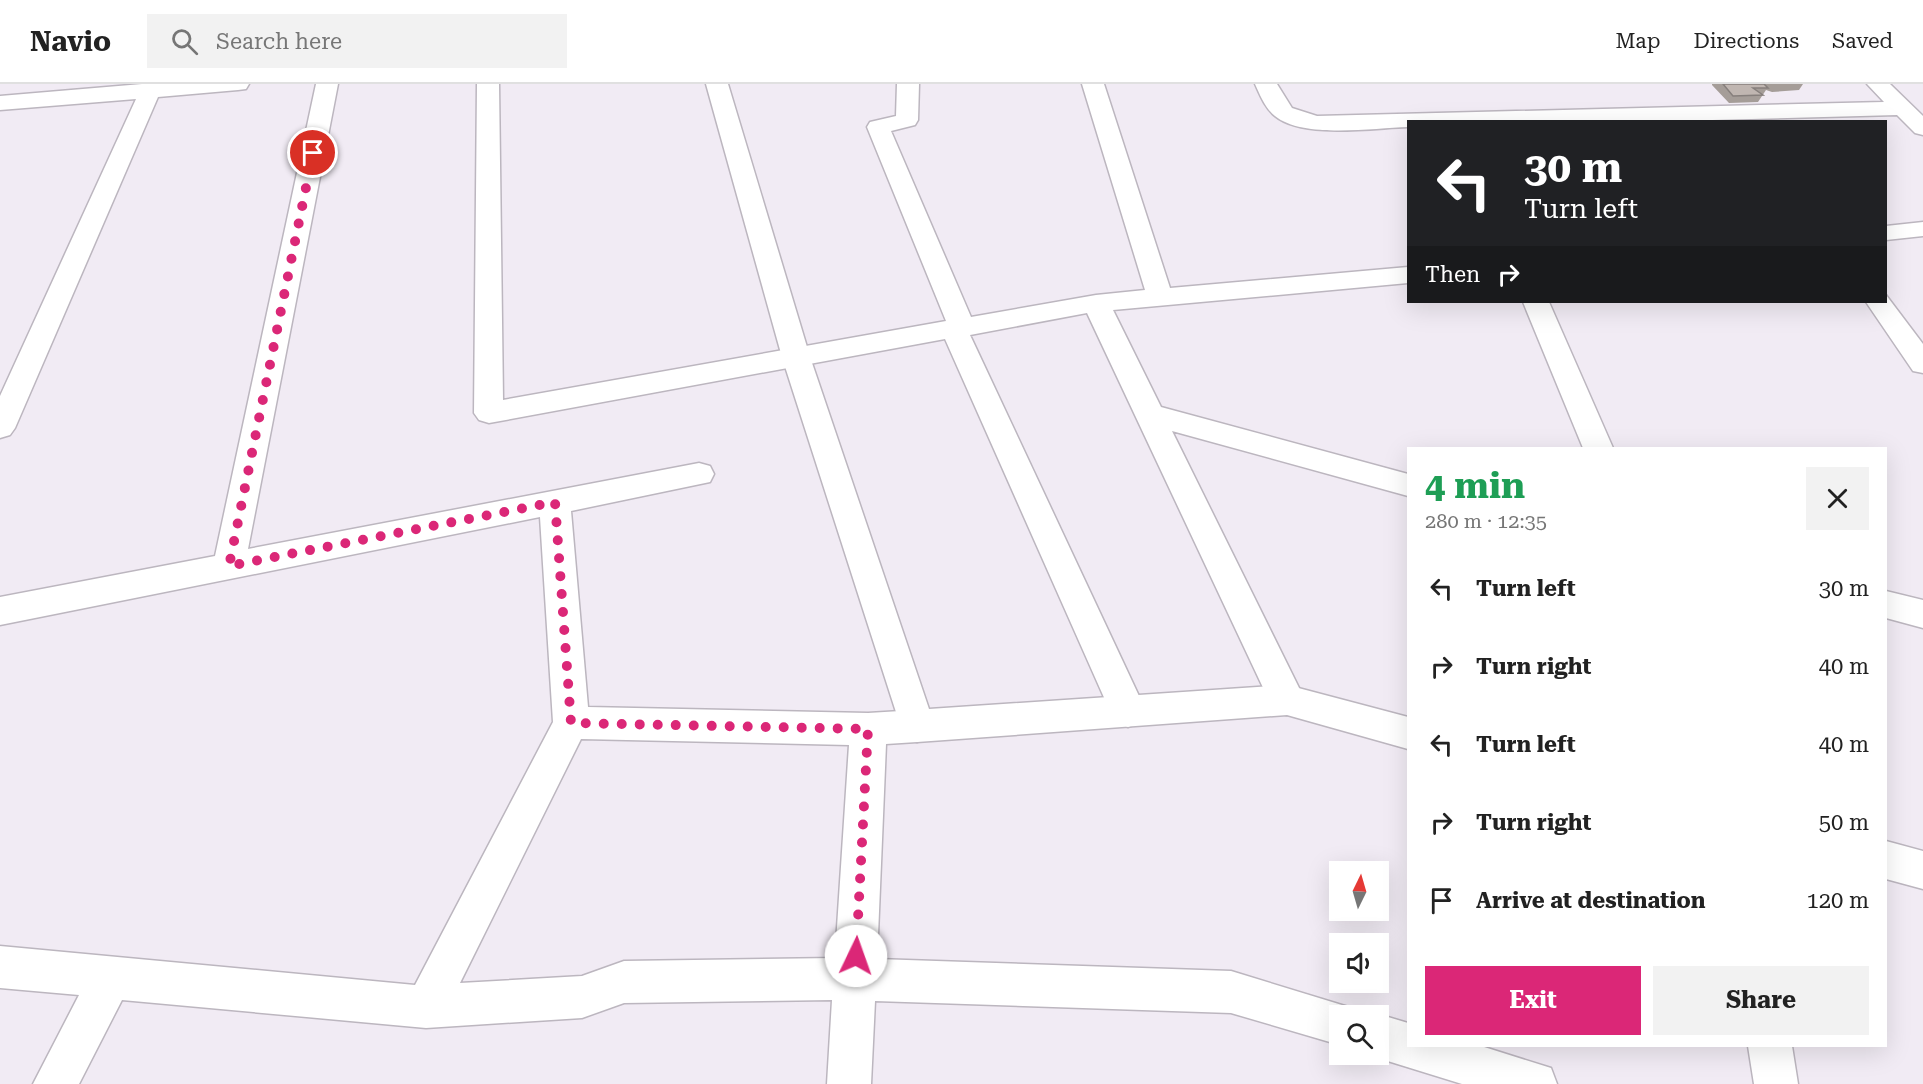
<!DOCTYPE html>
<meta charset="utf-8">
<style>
:root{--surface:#fff;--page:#f2f2f2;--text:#222;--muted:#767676;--line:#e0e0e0;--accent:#db2777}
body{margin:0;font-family:"Roboto Serif",serif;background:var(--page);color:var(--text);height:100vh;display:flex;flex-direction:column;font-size:22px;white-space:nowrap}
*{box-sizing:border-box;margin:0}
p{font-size:20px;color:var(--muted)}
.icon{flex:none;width:33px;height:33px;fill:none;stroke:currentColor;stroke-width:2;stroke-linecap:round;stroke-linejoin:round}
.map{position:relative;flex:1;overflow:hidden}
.panel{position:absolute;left:1407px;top:363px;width:480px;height:600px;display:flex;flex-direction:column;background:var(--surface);border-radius:0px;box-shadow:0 6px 24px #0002}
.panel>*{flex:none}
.top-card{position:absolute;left:1407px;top:36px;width:480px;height:183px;border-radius:0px;box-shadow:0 6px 24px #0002;background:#202124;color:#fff;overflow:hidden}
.needle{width:39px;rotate:5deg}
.controls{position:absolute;left:1329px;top:777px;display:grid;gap:12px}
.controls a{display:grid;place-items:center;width:60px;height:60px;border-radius:0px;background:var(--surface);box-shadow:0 6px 24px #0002;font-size:30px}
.pin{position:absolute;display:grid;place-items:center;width:51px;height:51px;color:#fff;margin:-26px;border:3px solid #fff;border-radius:50%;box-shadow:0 2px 6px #0007}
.me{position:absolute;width:66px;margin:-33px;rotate:3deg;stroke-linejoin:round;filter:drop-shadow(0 0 4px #0008)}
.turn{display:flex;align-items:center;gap:21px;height:126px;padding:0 18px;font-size:27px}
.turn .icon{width:78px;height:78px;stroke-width:2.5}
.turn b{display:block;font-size:42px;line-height:51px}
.then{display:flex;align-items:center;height:57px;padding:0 18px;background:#0003;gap:12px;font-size:22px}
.round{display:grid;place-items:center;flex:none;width:63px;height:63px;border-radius:0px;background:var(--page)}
.summary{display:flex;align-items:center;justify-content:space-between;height:102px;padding:0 18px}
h1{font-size:36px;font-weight:700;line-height:45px;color:#1e9e55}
.button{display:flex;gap:12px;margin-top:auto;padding:12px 18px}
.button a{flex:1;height:69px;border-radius:0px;background:var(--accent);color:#fff;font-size:24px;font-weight:700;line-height:69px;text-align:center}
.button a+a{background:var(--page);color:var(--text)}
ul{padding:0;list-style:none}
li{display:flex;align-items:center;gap:18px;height:78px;padding:0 18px}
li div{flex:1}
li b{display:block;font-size:22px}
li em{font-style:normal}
header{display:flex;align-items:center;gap:36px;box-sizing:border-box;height:84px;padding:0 30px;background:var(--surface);border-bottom:2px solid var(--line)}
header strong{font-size:28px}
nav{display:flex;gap:33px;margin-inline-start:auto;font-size:21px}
.search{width:420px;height:54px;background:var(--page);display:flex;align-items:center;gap:15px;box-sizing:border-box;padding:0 21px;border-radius:0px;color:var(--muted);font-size:22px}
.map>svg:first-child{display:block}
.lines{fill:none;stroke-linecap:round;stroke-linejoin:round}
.street-casing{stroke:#bcb6bf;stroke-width:3}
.secondary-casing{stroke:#bcb6bf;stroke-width:3}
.street{fill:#fff;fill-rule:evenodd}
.secondary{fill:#fff;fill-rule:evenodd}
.wall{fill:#a59d98}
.building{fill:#c0b6b1;stroke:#867f7c;stroke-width:1.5}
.route{stroke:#db2777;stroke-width:10;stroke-dasharray:0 18}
</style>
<header>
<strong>Navio</strong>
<div class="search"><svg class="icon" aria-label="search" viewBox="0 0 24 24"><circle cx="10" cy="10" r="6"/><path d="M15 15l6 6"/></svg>Search here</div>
<nav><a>Map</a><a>Directions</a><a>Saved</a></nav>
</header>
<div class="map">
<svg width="1923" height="1000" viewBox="0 0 1923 1000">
<rect width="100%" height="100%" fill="#f1ebf4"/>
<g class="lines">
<defs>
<path id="street" d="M 142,0 L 249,0 L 246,5 L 238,6 L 158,13 L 15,344 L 10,351 L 0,354 L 0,312 L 136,15 L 0,26 L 0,12 Z
M 316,0 L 338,0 L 248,465 L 699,379 L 710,382 L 714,390 L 710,398 L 571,427 L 588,623 L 868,629 L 917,626 L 930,631 L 935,642 L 930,653 L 917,658 L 886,660 L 877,875 L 1231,887 L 1355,925 L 1358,932 L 1340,932 L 1340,961 L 1231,929 L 875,917 L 871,1000 L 827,1000 L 832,916 L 624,919 L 582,934 L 426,944 L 122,916 L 79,1000 L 33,1000 L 79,911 L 0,904 L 0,862 L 415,901 L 553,638 L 540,433 L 0,541 L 0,513 L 215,472 ZM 581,655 L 849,661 L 835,874 L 624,877 L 582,892 L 460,899 Z
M 477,0 L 499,0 L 503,316 L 946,237 L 867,43 L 870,38 L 896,32 L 897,0 L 919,0 L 918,36 L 915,41 L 891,47 L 971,233 L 1096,211 L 1145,206 L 1082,0 L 1104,0 L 1170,204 L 1408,183 L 1408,199 L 1113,226 L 1161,323 L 1408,390 L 1408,412 L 1172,347 L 1305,616 L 1300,627 L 1287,631 L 1274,627 L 1087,229 L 970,251 L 1146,627 L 1141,638 L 1128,643 L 1115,638 L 1110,627 L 945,255 L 489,339 L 479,336 L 474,329 Z
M 1255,0 L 1277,0 L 1292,24 L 1317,32 L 1884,18 L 1867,0 L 1890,0 L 1923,32 L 1923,51 L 1915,49 L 1897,31 L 1635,38 L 1408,38 L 1408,43 C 1373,44 1303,55 1275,32 C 1265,24 1260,11 1255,0 Z
M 1923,138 L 1923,152 L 1886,156 L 1886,142 Z
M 1886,211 L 1923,260 L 1923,289 L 1913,287 L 1866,218 L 1886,218 Z
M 1523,218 L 1549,218 L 1613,364 L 1583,364 Z
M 1886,507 L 1923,516 L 1923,544 L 1886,534 Z
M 1378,930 L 1408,939 L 1408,962 L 1481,962 L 1551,984 L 1557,1000 L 1462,1000 L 1378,974 L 1370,970 L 1378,970 L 1378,932 L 1375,932 Z
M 1748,962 L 1792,962 L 1798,1000 L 1754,1000 Z"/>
<path id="secondary" d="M 706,0 L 728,0 L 810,273 L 929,625 L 1287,601 L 1408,633 L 1408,665 L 1287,631 L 917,658 L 904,653 L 782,273 Z
M 1886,757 L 1923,767 L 1923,805 L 1886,795 Z"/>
</defs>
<!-- street casing -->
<use href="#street" class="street-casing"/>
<!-- secondary casing -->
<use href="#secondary" class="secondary-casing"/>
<!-- street -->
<use href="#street" class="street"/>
<!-- secondary -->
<use href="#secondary" class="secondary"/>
</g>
<!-- wall -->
<path class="wall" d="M 1712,0 L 1803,0 L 1799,6 L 1772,8 L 1766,6 L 1758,18 L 1729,19 L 1712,1 Z"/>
<!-- building -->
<path class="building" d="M 1723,0 L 1764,0 L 1768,4 L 1753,4 L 1763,11 L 1733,12 Z"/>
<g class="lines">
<!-- route -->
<path class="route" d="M 313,69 L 229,482 L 555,418 L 571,639 L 868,645 L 856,872"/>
</g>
</svg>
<div class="controls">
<a><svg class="needle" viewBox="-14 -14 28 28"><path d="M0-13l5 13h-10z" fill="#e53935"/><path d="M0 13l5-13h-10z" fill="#767676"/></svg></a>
<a><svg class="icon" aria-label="sound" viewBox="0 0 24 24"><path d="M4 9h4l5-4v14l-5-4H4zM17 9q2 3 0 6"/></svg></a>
<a><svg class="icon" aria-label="search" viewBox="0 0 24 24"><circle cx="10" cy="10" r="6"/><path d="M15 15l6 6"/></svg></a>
</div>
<div class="pin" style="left:313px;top:69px;background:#d93025"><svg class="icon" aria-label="arrive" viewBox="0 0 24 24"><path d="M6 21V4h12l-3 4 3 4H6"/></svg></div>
<svg class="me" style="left:856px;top:872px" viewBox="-20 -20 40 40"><circle r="19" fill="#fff"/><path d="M0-13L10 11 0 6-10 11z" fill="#db2777"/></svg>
<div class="top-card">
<div class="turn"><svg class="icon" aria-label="left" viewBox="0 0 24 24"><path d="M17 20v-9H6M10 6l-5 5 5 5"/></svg><div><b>30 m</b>Turn left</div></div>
<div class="then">Then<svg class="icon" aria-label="right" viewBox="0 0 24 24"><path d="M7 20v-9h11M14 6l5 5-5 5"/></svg></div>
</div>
<section class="panel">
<div class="summary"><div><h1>4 min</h1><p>280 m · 12:35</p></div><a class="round"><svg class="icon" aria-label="close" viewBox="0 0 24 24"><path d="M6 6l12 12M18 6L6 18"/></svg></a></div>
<ul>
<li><svg class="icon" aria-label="left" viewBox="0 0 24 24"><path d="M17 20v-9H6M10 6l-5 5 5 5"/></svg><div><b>Turn left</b></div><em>30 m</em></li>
<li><svg class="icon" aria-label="right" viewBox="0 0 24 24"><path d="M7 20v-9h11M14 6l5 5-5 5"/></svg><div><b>Turn right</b></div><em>40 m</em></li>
<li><svg class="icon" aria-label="left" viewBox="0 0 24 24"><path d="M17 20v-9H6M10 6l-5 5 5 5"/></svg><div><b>Turn left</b></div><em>40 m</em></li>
<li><svg class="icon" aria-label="right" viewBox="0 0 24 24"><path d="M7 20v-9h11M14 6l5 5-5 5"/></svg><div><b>Turn right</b></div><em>50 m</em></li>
<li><svg class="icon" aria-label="arrive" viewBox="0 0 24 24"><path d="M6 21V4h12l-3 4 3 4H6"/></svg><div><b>Arrive at destination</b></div><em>120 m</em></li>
</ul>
<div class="button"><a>Exit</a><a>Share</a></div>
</section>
</div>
